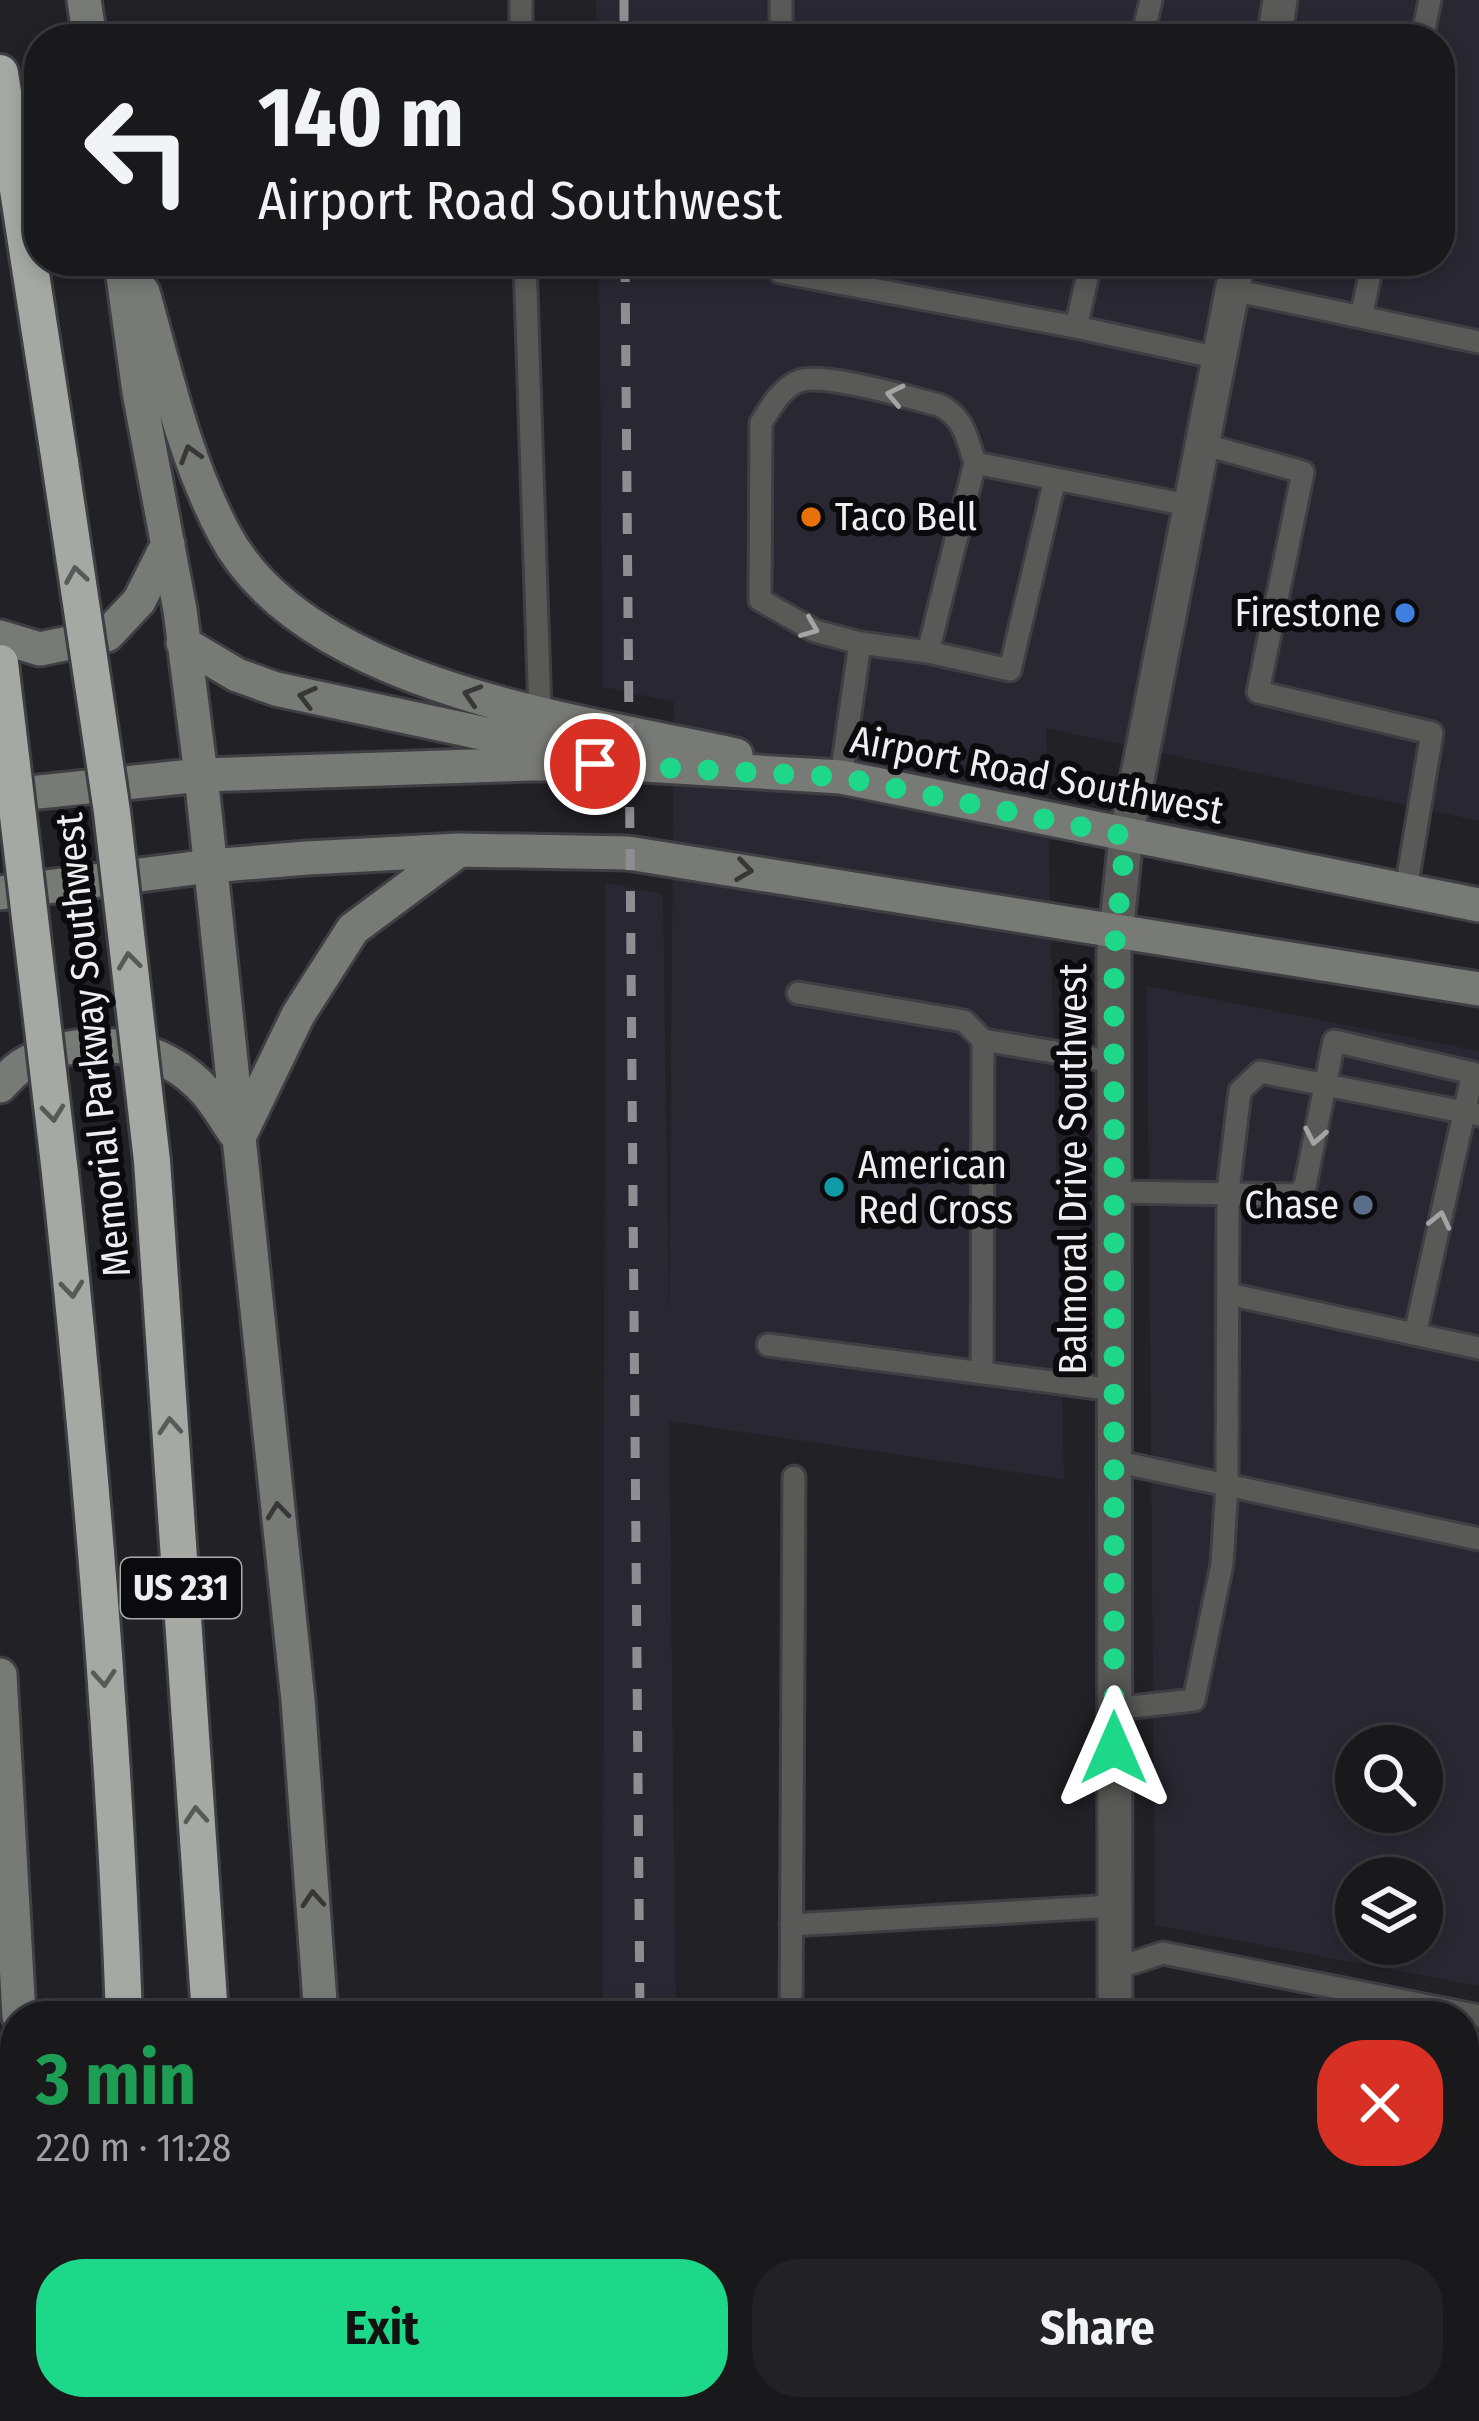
<!DOCTYPE html>
<meta charset="utf-8">
<style>
:root{--surface:#19191c;--page:#222225;--text:#f1f3f6;--muted:#9fa0a3;--line:#37383b;--accent:#1dd888}
body{margin:0;font-family:"Fira Sans Condensed",sans-serif;background:var(--page);color:var(--text);height:100vh;display:flex;flex-direction:column;font-size:45px;white-space:nowrap}
*{box-sizing:border-box;margin:0}
p{font-size:39px;color:var(--muted)}
.icon{flex:none;width:66px;height:66px;fill:none;stroke:currentColor;stroke-width:2;stroke-linecap:round;stroke-linejoin:round}
.map{position:relative;flex:1;overflow:hidden}
.details{position:absolute;left:0px;top:2001px;width:1479px;height:420px;display:flex;flex-direction:column;background:var(--surface);border-radius:48px 48px 0 0;box-shadow:0 6px 18px #0003,0 0 0 3px var(--line)}
.details>*{flex:none}
.guide{position:absolute;left:24px;top:24px;width:1431px;height:252px;border-radius:48px;box-shadow:0 6px 18px #0003,0 0 0 3px var(--line);background:#19191c;color:var(--text);overflow:hidden}
.controls{position:absolute;left:1335px;top:1725px;display:grid;gap:24px}
.controls a{display:grid;place-items:center;width:108px;height:108px;border-radius:50%;background:var(--surface);box-shadow:0 6px 18px #0003,0 0 0 3px var(--line);font-size:60px}
.pin{position:absolute;display:grid;place-items:center;width:102px;height:102px;color:#fff;margin:-51px;border:6px solid #fff;border-radius:50%;box-shadow:0 3px 12px #0007}
.me{position:absolute;width:132px;margin:-66px;rotate:0deg;stroke-linejoin:round;filter:drop-shadow(0 0 9px #0008)}
.turn{display:flex;align-items:center;gap:42px;height:252px;padding:0 36px;font-size:54px}
.turn .icon{width:156px;height:156px;stroke-width:2.5}
.turn b{display:block;font-size:84px;line-height:102px}
.round{display:grid;place-items:center;flex:none;width:126px;height:126px;border-radius:48px;background:var(--page)}
.summary{display:flex;align-items:center;justify-content:space-between;height:204px;padding:0 36px}
h1{font-size:72px;font-weight:700;line-height:90px;color:#1e9e55}
.primary-button{display:flex;gap:24px;margin-top:auto;padding:24px 36px}
.primary-button a{flex:1;height:138px;border-radius:48px;background:var(--accent);color:#111;font-size:48px;font-weight:700;line-height:138px;text-align:center}
.primary-button a+a{background:var(--page);color:var(--text)}
.map>svg:first-child{display:block}
.built{fill:#292832;fill-rule:evenodd}
.lines{fill:none;stroke-linecap:round;stroke-linejoin:round}
.service-casing{stroke:#3e3e43;stroke-width:27}
.minor-casing{stroke:#3e3e43;stroke-width:39}
.secondary-casing{stroke:#3e3e43;stroke-width:39}
.motorway-casing{stroke:#3e3e43;stroke-width:42}
.service{stroke:#595a58;stroke-width:21}
.minor{stroke:#595a58;stroke-width:33}
.secondary{stroke:#787a76;stroke-width:33}
.motorway{stroke:#a5a9a3;stroke-width:36}
.rail{stroke:#8e8e92;stroke-width:9;stroke-dasharray:21 21;stroke-linecap:butt}
.motorway-bridge-casing{stroke:#3e3e43;stroke-width:42;stroke-linecap:butt}
.motorway-bridge{stroke:#a5a9a3;stroke-width:36}
.oneway{stroke:#a4a4a5}
.oneway2{stroke:#373737}
.oneway3{stroke:#585a58}
.route{stroke:#1dd888;stroke-width:21;stroke-dasharray:0 37.8}
.food-dot{fill:#e8710a;stroke:#0b0b0d;stroke-width:4.5}
.shop-dot{fill:#3f7fe0;stroke:#0b0b0d;stroke-width:4.5}
.culture-dot{fill:#0f9aa8;stroke:#0b0b0d;stroke-width:4.5}
.service-dot{fill:#5c6f8a;stroke:#0b0b0d;stroke-width:4.5}
.labels{text-anchor:middle;dominant-baseline:central;stroke-width:12;stroke-linejoin:round;paint-order:stroke}
.shield{fill:#0b0b0d;stroke:#ababad;stroke-width:3}
.shield-label{font-size:36px;font-weight:bold;fill:#efeff2}
.poi-label{font-size:39px;fill:#efeff2;stroke:#0b0b0d;text-anchor:start}
.street-label{font-size:39px;fill:#efeff2;stroke:#0b0b0d}
</style>
<div class="map">
<svg width="1479" height="2421" viewBox="0 0 1479 2421">
<rect width="100%" height="100%" fill="#212126"/>
<!-- built -->
<path class="built" d="M 596,0 L 1479,0 L 1479,821 L 1046,728 L 1064,1479 L 669,1421 L 676,2016 L 603,2016 L 605,883 L 663,894 L 669,1321 L 674,702 L 603,687 L 599,261 L 1440,261 L 1440,39 L 597,39 Z
M 1147,986 L 1479,1051 L 1479,1986 L 1155,1925 ZM 1356,1746 L 1422,1746 L 1422,1812 L 1356,1812 ZM 1356,1878 L 1422,1878 L 1422,1944 L 1356,1944 Z
M 603,2406 L 681,2406 L 681,2421 L 603,2421 Z"/>
<g class="lines">
<defs>
<path id="service" d="M 521,0 L 521,39
M 781,39 L 781,0
M 1142,39 L 1151,0
M 1422,39 L 1430,0
M 525,261 L 540,712
M 780,261 L 780,272 L 1076,327 L 1091,261
M 1233,290 L 1479,342
M 1361,317 L 1373,261
M 1076,327 L 1219,358
M 1202,444 L 1303,472 L 1258,692 L 1432,733 L 1406,889
M 860,643 L 815,631 L 760,600 L 761,423 C 771,407 781,388 799,381 C 824,372 910,398 939,405 C 964,417 967,438 975,463
M 928,652 L 1010,670 L 1055,479
M 841,777 L 860,643 L 928,652 L 975,463 L 1188,505
M 798,993 L 964,1021 L 983,1040 L 982,1373
M 983,1040 L 1114,1062
M 1114,1192 L 1297,1195 L 1305,1186 L 1334,1041 L 1473,1073 L 1415,1334
M 1228,1294 L 1479,1348
M 768,1345 L 1114,1390
M 1114,1461 L 1479,1539
M 1114,1709 L 1194,1700 L 1222,1564 L 1227,1485 L 1228,1191 L 1240,1091 L 1260,1072 L 1479,1115
M 791,1925 L 1114,1906
M 1114,1969 L 1163,1953 L 1479,2016
M 791,2016 L 794,1477
M 789,2421 L 789,2406"/>
<path id="minor" d="M 1274,39 L 1280,0
M 1115,2016 L 1114,953 L 1126,836 L 1238,261
M 1464,2300 L 1479,2302
M 1117,2406 L 1117,2421"/>
<path id="secondary" d="M 84,0 L 90,39
M 121,261 L 139,392 L 180,610 L 201,775 L 298,1700 L 321,2016
M 143,292 C 166,373 184,458 224,533 C 305,688 582,721 736,755
M 0,637 L 40,649 L 107,635 L 139,601 L 168,544
M 183,643 L 237,675 L 276,689 L 561,750
M 0,796 L 201,775 L 529,764 L 627,764 L 841,777 L 1479,905
M 0,893 L 210,866 L 307,858 L 459,850 L 628,853 L 1479,989
M 0,1086 C 8,1078 17,1067 28,1062 C 87,1032 163,1042 207,1093 C 217,1105 225,1119 234,1132
M 239,1137 L 298,1015 L 353,929 L 458,851
M 0,1675 L 19,2016
M 35,2406 L 36,2421
M 343,2406 L 344,2421"/>
<path id="motorway" d="M 0,73 L 60,462
M 152,1161 L 210,2016
M 60,1173 C 90,1453 114,1734 124,2016
M 139,2406 L 140,2421
M 231,2406 L 232,2421"/>
</defs>
<!-- service casing -->
<use href="#service" class="service-casing"/>
<!-- minor casing -->
<use href="#minor" class="minor-casing"/>
<!-- secondary casing -->
<use href="#secondary" class="secondary-casing"/>
<!-- motorway casing -->
<use href="#motorway" class="motorway-casing"/>
<!-- service -->
<use href="#service" class="service"/>
<!-- minor -->
<use href="#minor" class="minor"/>
<!-- secondary -->
<use href="#secondary" class="secondary"/>
<!-- motorway -->
<use href="#motorway" class="motorway"/>
<!-- rail -->
<path class="rail" d="M 624,0 L 624,39
M 625,261 L 640,2016
M 644,2406 L 644,2421"/>
<defs>
<path id="motorway-bridge" d="M 60,462 L 112,812 L 152,1161
M 0,663 L 60,1173"/>
</defs>
<!-- motorway-bridge casing -->
<use href="#motorway-bridge" class="motorway-bridge-casing"/>
<!-- motorway-bridge -->
<use href="#motorway-bridge" class="motorway-bridge"/>
</g>
<!-- one-way arrows -->
<defs><path id="oneway-chevron" d="M-2-3.5L2.5 0L-2 3.5" fill="none" stroke-width="1.6" stroke-linecap="round" stroke-linejoin="round" transform="scale(3)"/></defs>
<g class="oneway">
<use href="#oneway-chevron" transform="translate(895 395) rotate(-168)"/>
<use href="#oneway-chevron" transform="translate(810 628) rotate(22)"/>
<use href="#oneway-chevron" transform="translate(1315 1136) rotate(101)"/>
<use href="#oneway-chevron" transform="translate(1440 1220) rotate(-77)"/>
</g>
<g class="oneway2">
<use href="#oneway-chevron" transform="translate(190 454) rotate(-107)"/>
<use href="#oneway-chevron" transform="translate(472 695) rotate(-163)"/>
<use href="#oneway-chevron" transform="translate(307 697) rotate(-166)"/>
<use href="#oneway-chevron" transform="translate(744 870) rotate(8)"/>
<use href="#oneway-chevron" transform="translate(278 1511) rotate(-96)"/>
<use href="#oneway-chevron" transform="translate(313 1899) rotate(-94)"/>
</g>
<g class="oneway3">
<use href="#oneway-chevron" transform="translate(76 575) rotate(-99)"/>
<use href="#oneway-chevron" transform="translate(129 961) rotate(-97)"/>
<use href="#oneway-chevron" transform="translate(53 1113) rotate(84)"/>
<use href="#oneway-chevron" transform="translate(72 1289) rotate(84)"/>
<use href="#oneway-chevron" transform="translate(170 1426) rotate(-94)"/>
<use href="#oneway-chevron" transform="translate(104 1678) rotate(86)"/>
<use href="#oneway-chevron" transform="translate(196 1815) rotate(-94)"/>
</g>
<g class="lines">
<!-- route -->
<path class="route" d="M 595,764 L 841,777 L 1126,836 L 1114,953 L 1114,1748"/>
</g>
<!-- markers -->
<circle class="food-dot" cx="811" cy="517" r="12"/>
<circle class="shop-dot" cx="1405" cy="613" r="12"/>
<circle class="culture-dot" cx="834" cy="1187" r="12"/>
<circle class="service-dot" cx="1363" cy="1205" r="12"/>
<g class="labels">
<!-- shield labels -->
<rect class="shield" x="121" y="1558" width="120" height="60" rx="9"/>
<g class="shield-label">
<text x="181" y="1588">US 231</text>
</g>
<!-- poi labels -->
<g class="poi-label">
<text x="835" y="517">Taco Bell</text>
<text x="1381" y="613" text-anchor="end">Firestone</text>
<text x="858" y="1165">American<tspan x="858" dy="45">Red Cross</tspan></text>
<text x="1339" y="1205" text-anchor="end">Chase</text>
</g>
<!-- street labels -->
<g class="street-label">
<text transform="translate(1037 775) rotate(11)">Airport Road Southwest</text>
<text transform="translate(93 1045) rotate(-96)">Memorial Parkway Southwest</text>
<text transform="translate(1073 1169) rotate(-90)">Balmoral Drive Southwest</text>
</g>
</g>
</svg>
<div class="controls">
<a><svg class="icon" aria-label="search" viewBox="0 0 24 24"><circle cx="10" cy="10" r="6"/><path d="M15 15l6 6"/></svg></a>
<a><svg class="icon" aria-label="layers" viewBox="0 0 24 24"><path d="M12 4l9 5-9 5-9-5zM3 14l9 5 9-5"/></svg></a>
</div>
<div class="pin" style="left:595px;top:764px;background:#d93025"><svg class="icon" aria-label="arrive" viewBox="0 0 24 24"><path d="M6 21V4h12l-3 4 3 4H6"/></svg></div>
<svg class="me" style="left:1114px;top:1748px" viewBox="-20 -20 40 40"><path d="M0-17L14 15 0 8-14 15z" fill="#1dd888" stroke="#fff" stroke-width="4"/></svg>
<div class="guide">
<div class="turn"><svg class="icon" aria-label="left" viewBox="0 0 24 24"><path d="M17 20v-9H6M10 6l-5 5 5 5"/></svg><div><b>140 m</b>Airport Road Southwest</div></div>
</div>
<section class="details">
<div class="summary"><div><h1>3 min</h1><p>220 m · 11:28</p></div><a class="round" style="background:#d93025;color:#fff"><svg class="icon" aria-label="close" viewBox="0 0 24 24"><path d="M6 6l12 12M18 6L6 18"/></svg></a></div>
<div class="primary-button"><a>Exit</a><a>Share</a></div>
</section>
</div>
